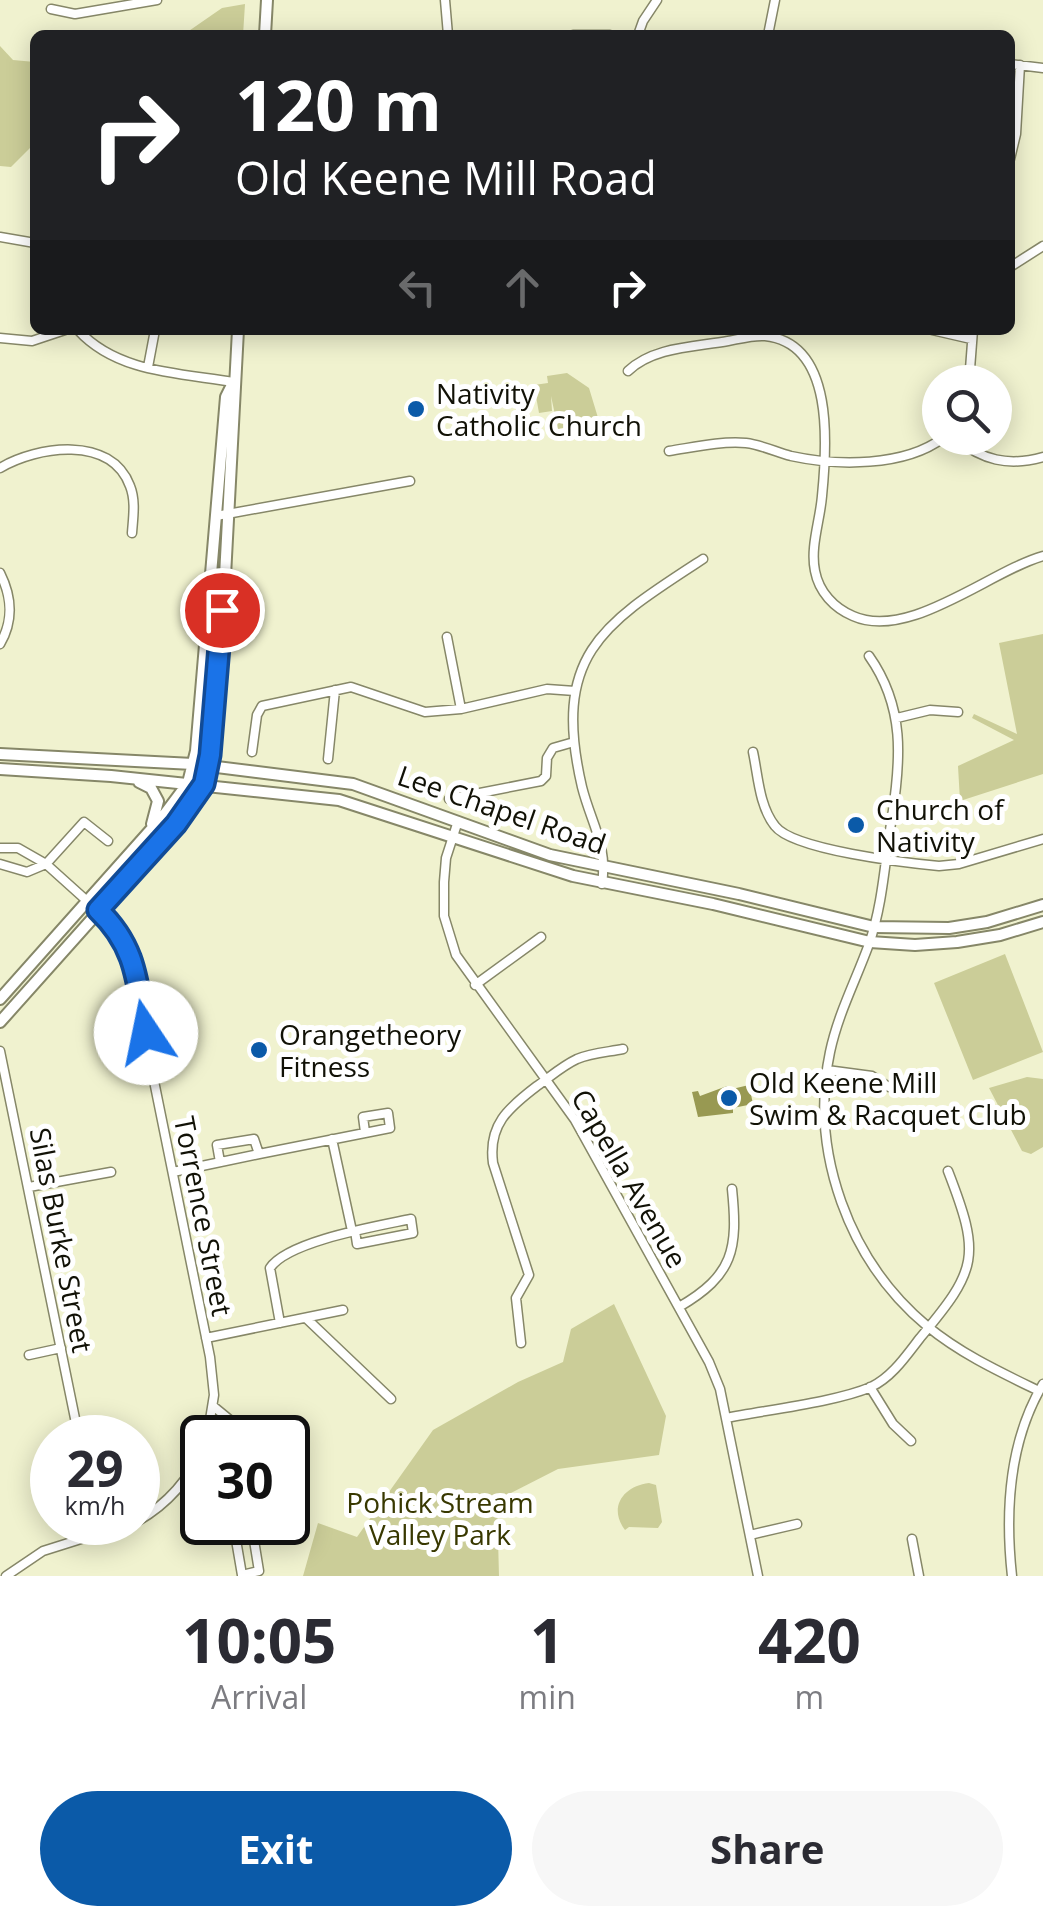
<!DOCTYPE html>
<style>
:root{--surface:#fff;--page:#f7f7f7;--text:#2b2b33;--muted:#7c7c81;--accent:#0b5aa8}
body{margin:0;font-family:"Open Sans",sans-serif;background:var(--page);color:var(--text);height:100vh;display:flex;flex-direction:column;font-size:38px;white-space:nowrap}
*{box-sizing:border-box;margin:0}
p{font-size:32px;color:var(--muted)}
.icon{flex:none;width:55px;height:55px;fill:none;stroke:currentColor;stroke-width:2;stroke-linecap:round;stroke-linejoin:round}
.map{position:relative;height:1576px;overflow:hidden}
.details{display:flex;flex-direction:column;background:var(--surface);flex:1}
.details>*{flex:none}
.guide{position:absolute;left:30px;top:30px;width:985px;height:305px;border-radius:15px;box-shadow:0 5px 25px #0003;background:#202124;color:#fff;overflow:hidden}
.tools{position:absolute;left:922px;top:365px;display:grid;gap:20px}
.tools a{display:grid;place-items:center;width:90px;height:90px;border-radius:50%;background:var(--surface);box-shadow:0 5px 25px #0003;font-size:50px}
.speed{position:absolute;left:30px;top:1415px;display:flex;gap:20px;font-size:50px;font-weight:700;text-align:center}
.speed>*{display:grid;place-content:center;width:130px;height:130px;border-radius:50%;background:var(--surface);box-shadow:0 5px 25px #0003;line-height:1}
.speed small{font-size:25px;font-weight:400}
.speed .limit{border:5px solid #111;border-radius:15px;background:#fff;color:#111}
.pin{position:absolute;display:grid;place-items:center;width:85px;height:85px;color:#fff;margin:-42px;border:5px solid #fff;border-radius:50%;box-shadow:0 2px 10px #0007}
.me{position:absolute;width:110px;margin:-55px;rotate:349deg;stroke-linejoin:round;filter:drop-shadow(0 0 8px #0008)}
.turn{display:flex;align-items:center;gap:35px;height:210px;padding:0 40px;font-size:45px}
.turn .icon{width:130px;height:130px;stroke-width:2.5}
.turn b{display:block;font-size:70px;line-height:85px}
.lanes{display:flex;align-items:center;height:95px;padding:0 40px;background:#0003;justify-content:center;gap:50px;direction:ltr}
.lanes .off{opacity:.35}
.eta{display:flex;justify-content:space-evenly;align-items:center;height:170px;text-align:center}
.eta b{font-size:60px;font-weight:700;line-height:70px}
.primary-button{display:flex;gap:20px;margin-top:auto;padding:20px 40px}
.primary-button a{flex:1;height:115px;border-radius:60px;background:var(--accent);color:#fff;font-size:40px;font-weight:700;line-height:115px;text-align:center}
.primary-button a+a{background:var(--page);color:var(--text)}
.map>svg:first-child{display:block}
.green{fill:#cbcd98}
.water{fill:#989952}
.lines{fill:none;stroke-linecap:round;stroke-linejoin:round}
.minor-casing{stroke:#868768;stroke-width:11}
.major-casing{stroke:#868768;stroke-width:14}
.minor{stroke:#fff;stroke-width:8}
.major{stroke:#fff;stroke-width:10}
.route-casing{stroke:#114b97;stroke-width:25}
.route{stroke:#1a73e8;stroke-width:18}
.poi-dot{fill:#0b5aa8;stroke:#fff;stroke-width:4}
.labels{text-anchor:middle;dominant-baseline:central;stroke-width:10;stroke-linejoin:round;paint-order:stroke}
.poi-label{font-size:28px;fill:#111106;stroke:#fff;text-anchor:start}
.street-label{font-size:28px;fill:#111106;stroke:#fff}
.park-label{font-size:28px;fill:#383800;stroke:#fff}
</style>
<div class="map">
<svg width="1043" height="1576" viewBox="0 0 1043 1576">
<rect width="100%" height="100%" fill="#f0f2cf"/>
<!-- green -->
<path class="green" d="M 245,4 L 243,35 L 183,35 L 222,8 Z
M 0,46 L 13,60 L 35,62 L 35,143 L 11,167 L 0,166 Z
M 567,373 L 589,388 L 599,421 L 558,429 L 551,396 L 552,411 L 539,413 L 534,385 L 548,383 L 547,376 Z
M 1043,634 L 1043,774 L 960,801 L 958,766 L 1014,740 L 972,718 L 974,714 L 1017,734 L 999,643 Z
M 1005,954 L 1043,1052 L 973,1080 L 934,983 Z
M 1027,1077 L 1043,1079 L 1043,1147 L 1031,1154 L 1022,1151 L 989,1088 Z
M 614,1304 L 666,1416 L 659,1455 L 558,1469 L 497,1500 L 499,1576 L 303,1576 L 318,1523 L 357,1537 L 433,1430 L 518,1382 L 563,1362 L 571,1329 Z
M 649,1483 L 656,1485 L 662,1522 L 658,1528 L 629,1527 L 625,1530 C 608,1508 623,1486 649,1483 Z"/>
<!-- water -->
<path class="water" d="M 749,1085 L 753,1104 L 733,1108 L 733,1113 L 698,1117 L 692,1092 L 698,1091 L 700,1096 L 727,1086 L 728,1090 Z"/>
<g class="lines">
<defs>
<path id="minor" d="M 445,0 L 448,35
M 51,9 L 75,14 L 157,0
M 573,35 L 610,35
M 638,35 L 643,21 L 657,0
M 768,35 L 775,0
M 1010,64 L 1043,68
M 1010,159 L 1016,134 L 1020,65
M 0,237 L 35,243
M 1010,267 L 1043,246
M 78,330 C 117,373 180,373 234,382
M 932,330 L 971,339
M 0,338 L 32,341 L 65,330
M 148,367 L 155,330
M 628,371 C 653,347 694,347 728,341 C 739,339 753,335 765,336 C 835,343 827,446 822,496 C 820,521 810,547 815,571 C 819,592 834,608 853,616 C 909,641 990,571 1043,556
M 969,382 L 973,330
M 955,438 C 982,460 1008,467 1043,457
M 669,451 C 695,447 720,441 746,443 C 762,445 776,452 791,456 C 837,466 904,467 943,438
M 0,468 C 37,446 111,435 130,486 C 136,501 133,518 132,533
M 216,516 L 410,481
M 0,573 C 12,597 14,620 0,644
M 447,637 L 461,709
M 869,656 C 905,707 901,759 892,817 C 885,859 883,904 869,944 C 856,980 838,1014 830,1052 C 809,1152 849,1261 927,1326 C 961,1354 1000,1372 1039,1391
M 897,718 L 930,710 L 958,712
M 252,752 L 257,715 L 262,706 L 351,687 L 425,712 L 461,709 L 547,689 L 575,691
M 753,752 C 758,775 759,806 775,826 C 793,850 907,863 939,866 L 959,864 L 1043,839
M 328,759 L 335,690
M 449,799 L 541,781 L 546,776 L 547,758 L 553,748 L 574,742
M 458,821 L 446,858 L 444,882 L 444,916 L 456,955 L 575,1120 L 709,1362 L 720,1389 L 758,1576
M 0,848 L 18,848 L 46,864 L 84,822 L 108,841
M 0,864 L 27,872 L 46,864 L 116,927 L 126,943 L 210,1357 L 214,1395 L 207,1438
M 602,884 C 608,845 591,823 582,787 C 551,654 603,624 703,559
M 475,985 L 541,937
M 0,1051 L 79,1438
M 827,1070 L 872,1076 L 889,1087
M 332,1139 L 352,1231
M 259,1154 L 390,1128 L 388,1113 L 363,1117 L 365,1132
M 173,1172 L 259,1154 L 254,1139 L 217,1145 L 220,1162
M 29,1187 L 111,1172
M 679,1307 C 734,1275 738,1249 732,1189
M 307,1319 L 391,1399
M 280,1323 L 270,1268 C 288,1241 378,1226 411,1219 L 413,1233 L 357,1244 L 355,1231
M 206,1338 L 343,1310
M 521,1343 L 516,1298 L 529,1275 L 493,1163 C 488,1125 508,1108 537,1086 C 550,1077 562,1066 577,1059 C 591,1053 608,1052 623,1049
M 29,1355 L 61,1348
M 870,1387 L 893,1424 L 911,1441
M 213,1406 L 252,1438
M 726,1418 C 766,1410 836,1402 871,1387 C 892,1377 906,1356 920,1338 C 978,1269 981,1256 948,1171
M 138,1521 C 167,1504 189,1480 202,1449
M 251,1522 L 259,1571 L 242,1575 L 235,1534 L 252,1532
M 750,1535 L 797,1524
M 912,1539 L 919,1576
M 6,1576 L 43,1551 L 135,1522
M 1012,1576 C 1005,1512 1009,1441 1043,1384"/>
<path id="major" d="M 265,35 L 267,0
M 0,754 L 193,764 L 353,784 L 550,855 L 739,894 L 874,927 L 949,928 L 987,922 L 1043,905
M 0,769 L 111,776 L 339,800 L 573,876 L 713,904 L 870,942 L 915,945 L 957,942 L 1000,935 L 1043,922
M 139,782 L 151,788 L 158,801 L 152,824
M 0,999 L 164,815 L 188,783 L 196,751 L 226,397 L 233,383
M 0,1022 L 176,825 L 204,784 L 222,633 L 238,330"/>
</defs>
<!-- minor casing -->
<use href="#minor" class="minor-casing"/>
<!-- major casing -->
<use href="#major" class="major-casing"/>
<!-- minor -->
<use href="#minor" class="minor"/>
<!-- major -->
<use href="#major" class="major"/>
</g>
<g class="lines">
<defs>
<path id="route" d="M 146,1033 C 137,983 137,947 98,910 L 176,824 L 204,784 L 210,755 L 222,610"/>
</defs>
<!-- route casing -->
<use href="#route" class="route-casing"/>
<!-- route -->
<use href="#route" class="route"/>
</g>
<!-- markers -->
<g class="poi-dot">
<circle cx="416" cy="409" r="10"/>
<circle cx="856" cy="825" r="10"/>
<circle cx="259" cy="1050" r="10"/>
<circle cx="729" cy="1098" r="10"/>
</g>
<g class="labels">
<!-- poi labels -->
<g class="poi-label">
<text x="436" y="393">Nativity<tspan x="436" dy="32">Catholic Church</tspan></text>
<text x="876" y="809">Church of<tspan x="876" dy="32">Nativity</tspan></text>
<text x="279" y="1034">Orangetheory<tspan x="279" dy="32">Fitness</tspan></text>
<text x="749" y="1082">Old Keene Mill<tspan x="749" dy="32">Swim &amp; Racquet Club</tspan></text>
</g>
<!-- street labels -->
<g class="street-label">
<text transform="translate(502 809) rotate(19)">Lee Chapel Road</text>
<text transform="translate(630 1178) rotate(60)">Capella Avenue</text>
<text transform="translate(204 1216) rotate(79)">Torrence Street</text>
<text transform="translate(62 1240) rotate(79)">Silas Burke Street</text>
</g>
<!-- park labels -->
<g class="park-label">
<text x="440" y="1502">Pohick Stream<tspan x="440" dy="32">Valley Park</tspan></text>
</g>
</g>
</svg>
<div class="tools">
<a><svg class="icon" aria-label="search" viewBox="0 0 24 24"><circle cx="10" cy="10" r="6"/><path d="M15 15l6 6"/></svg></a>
</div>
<div class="speed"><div>29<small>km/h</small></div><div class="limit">30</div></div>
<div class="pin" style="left:222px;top:610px;background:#d93025"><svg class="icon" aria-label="arrive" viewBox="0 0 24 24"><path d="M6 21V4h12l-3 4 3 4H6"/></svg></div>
<svg class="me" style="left:146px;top:1033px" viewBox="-20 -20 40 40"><circle r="19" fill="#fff"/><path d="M0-13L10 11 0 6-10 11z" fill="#1a73e8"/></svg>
<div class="guide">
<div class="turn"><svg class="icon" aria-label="right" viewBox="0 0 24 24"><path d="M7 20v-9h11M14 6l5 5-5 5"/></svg><div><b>120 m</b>Old Keene Mill Road</div></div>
<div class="lanes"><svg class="icon off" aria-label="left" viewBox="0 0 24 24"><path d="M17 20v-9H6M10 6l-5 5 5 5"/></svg><svg class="icon off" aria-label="ahead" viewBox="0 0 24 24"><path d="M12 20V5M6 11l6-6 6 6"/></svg><svg class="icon" aria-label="right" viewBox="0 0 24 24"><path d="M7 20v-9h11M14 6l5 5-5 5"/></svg></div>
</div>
</div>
<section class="details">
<div class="eta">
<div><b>10:05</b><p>Arrival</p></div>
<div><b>1</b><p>min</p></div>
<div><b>420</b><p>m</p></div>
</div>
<div class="primary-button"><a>Exit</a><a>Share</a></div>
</section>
